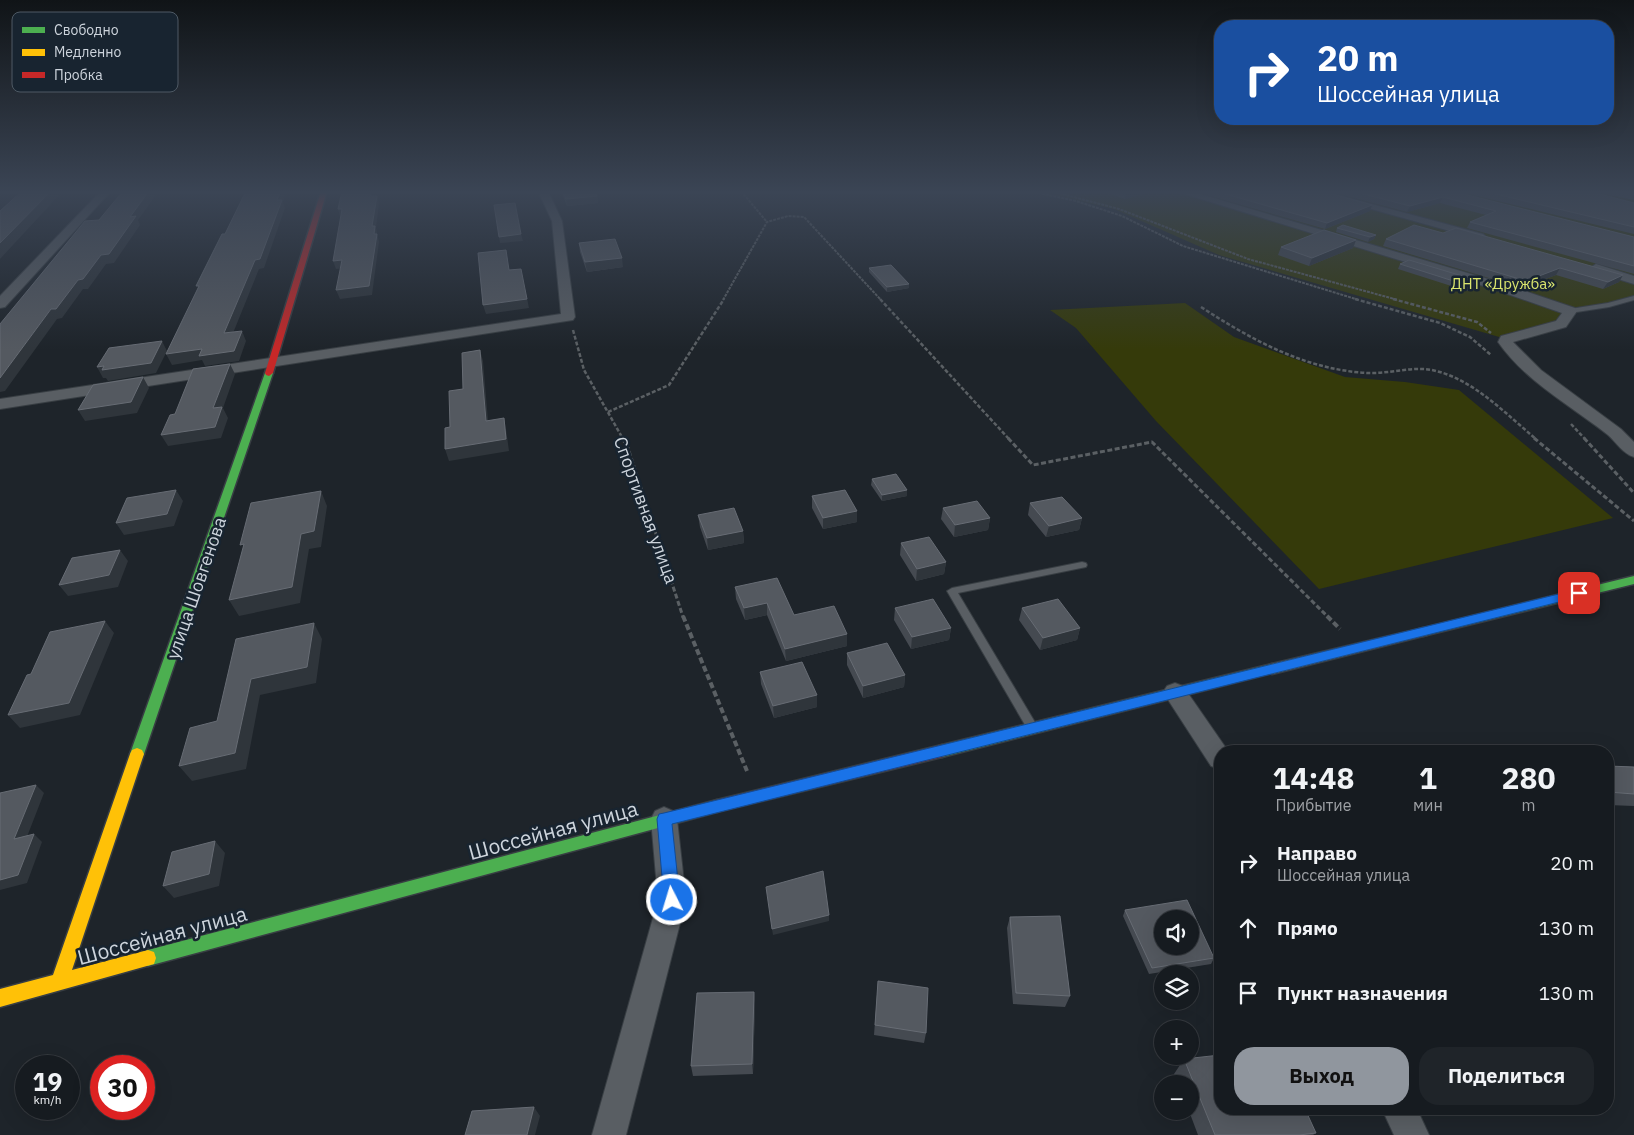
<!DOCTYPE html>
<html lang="ru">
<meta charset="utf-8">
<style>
:root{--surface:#161b20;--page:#1f2429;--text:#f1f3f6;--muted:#9ea1a5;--line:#35393e;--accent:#90969e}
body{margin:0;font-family:"IBM Plex Sans",sans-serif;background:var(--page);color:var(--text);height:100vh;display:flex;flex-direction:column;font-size:19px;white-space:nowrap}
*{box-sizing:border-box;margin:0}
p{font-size:16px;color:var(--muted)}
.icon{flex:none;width:28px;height:28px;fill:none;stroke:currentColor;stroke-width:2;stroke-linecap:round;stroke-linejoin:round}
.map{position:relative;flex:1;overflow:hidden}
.drawer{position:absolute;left:1214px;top:745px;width:400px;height:370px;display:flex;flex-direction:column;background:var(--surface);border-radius:20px;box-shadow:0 5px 20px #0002,0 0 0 1px var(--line)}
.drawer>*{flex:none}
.guide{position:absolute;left:1214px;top:20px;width:400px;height:105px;border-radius:20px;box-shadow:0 5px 20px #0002,0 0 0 1px var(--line);background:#1a4fa0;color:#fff;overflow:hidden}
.fabs{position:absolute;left:1154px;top:910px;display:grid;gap:10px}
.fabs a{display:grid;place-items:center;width:45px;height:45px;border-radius:50%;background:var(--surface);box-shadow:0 5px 20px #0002,0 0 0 1px var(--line);font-size:25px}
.speed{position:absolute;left:15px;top:1055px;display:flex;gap:10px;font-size:25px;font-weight:700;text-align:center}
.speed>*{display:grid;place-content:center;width:65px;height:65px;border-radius:50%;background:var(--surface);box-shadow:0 5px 20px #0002,0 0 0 1px var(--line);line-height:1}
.speed small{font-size:12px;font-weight:400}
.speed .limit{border:8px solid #d22;background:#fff;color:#111}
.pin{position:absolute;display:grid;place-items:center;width:42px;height:42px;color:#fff;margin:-21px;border-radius:10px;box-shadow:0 2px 8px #0006}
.me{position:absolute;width:55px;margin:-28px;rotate:355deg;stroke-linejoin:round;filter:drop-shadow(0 0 4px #0008)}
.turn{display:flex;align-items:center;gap:18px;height:105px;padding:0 20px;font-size:22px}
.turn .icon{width:65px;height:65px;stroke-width:2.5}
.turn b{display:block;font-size:35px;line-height:42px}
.eta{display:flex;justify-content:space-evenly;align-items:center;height:85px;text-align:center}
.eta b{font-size:30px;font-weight:700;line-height:35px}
.button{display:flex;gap:10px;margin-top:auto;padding:10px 20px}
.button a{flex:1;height:58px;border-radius:20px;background:var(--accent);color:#111;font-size:20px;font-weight:700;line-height:58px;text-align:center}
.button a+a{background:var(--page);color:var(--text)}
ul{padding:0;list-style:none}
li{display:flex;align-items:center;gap:15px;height:65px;padding:0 20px}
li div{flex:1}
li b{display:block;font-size:19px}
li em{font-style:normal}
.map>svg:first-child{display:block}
.green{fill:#353a0a}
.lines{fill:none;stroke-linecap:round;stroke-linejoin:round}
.lane-casing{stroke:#383e43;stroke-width:2}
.street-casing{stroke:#383e43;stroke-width:2}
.fast-casing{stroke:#383e43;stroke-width:3}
.slow-casing{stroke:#383e43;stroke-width:3}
.jam-casing{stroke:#383e43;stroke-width:3}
.path-far3{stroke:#5b6064;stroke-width:2;stroke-dasharray:3 1;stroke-linecap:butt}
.path-far2{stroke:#5b6064;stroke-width:2.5;stroke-dasharray:4 2;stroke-linecap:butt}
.path-far1{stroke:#5b6064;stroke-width:3;stroke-dasharray:5 2.5;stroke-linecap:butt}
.path{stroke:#5b6064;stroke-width:4;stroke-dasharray:6 3;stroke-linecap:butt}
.lane{fill:#595e63;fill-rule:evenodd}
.street{fill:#595e63;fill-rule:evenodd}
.fast{fill:#4caf50;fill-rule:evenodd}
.slow{fill:#ffc107;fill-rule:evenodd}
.jam{fill:#c62828;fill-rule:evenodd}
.wall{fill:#454a51}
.shaded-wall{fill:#2f353b}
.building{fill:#545960;stroke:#676c74;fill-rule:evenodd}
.route{fill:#1a73e8;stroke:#114b97}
.labels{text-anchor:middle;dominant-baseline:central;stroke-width:5;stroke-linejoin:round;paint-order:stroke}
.far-park-label{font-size:15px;fill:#dbe66e;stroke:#182430}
.street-label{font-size:18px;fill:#cdd4dc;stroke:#182430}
.near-street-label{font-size:21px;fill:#cdd4dc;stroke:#182430}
.key{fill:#182430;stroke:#4e5964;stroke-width:1}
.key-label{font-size:14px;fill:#cdd4dc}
</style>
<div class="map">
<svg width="1634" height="1135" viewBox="0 0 1634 1135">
<rect width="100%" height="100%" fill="#1e242a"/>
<!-- green -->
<path class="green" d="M 1037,191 L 1634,191 L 1634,298 L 1609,305 L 1570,311 L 1561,324 L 1506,339 L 1219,255 L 1114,209 Z
M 1185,303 L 1234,337 L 1345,377 L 1405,382 L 1459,390 L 1613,518 L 1319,589 L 1156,421 L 1076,328 L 1050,310 Z"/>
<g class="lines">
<defs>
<path id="lane" d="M 1634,296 L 1634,300 L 1609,307 L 1570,313 L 1567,311 L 1570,309 L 1608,303 Z
M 1082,562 L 1086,563 L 1087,565 L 1086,567 L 958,593 L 1036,724 L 1038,727 L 1036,730 L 1032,732 L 1028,730 L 947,591 L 952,588 Z"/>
<path id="street" d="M 101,191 L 111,191 L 5,307 L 0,308 L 0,296 Z
M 538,191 L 548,191 L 562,221 L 575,317 L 573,320 L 0,409 L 0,399 L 561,314 L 552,221 Z
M 1175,191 L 1190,191 L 1498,282 L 1575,308 L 1577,311 L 1566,327 L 1513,342 L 1541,370 L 1621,429 L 1634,442 L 1634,457 C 1623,454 1616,442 1608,435 C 1571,406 1525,381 1498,342 L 1501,336 L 1556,321 L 1562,313 L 1490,288 Z
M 1307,191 L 1323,191 L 1483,234 L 1485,236 L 1479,239 L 1475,238 Z
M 1596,264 L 1634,276 L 1634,284 L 1592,271 L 1590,268 Z
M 1175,683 L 1183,686 L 1228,751 L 1220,751 L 1220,769 L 1211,766 L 1163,692 L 1167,686 Z
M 664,807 L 673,811 L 677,819 L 686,900 L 626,1135 L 592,1135 L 658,900 L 651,819 L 655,811 Z
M 1382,1109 L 1417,1109 L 1429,1135 L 1394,1135 Z"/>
<path id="fast" d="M 269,370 L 273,373 L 144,754 L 142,758 L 137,760 L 132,758 L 130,754 L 265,373 Z
M 1634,576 L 1634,584 L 1423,636 L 1419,635 L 1417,632 L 1419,629 L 1423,628 Z
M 1272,664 L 1277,666 L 1278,669 L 1277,672 L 942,757 L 937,755 L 935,751 L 937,747 L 942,745 Z
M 717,800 L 722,802 L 724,806 L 722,810 L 717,812 L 148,966 L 142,964 L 140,958 L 142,952 L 148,950 Z"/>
<path id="slow" d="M 1423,628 L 1427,629 L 1429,632 L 1427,635 L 1272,674 L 1267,672 L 1266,669 L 1267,666 L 1272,664 Z
M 137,748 L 142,750 L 144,754 L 72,970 L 148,950 L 154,952 L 156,958 L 154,964 L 0,1007 L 0,989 L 53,975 L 130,754 L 132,750 Z"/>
<path id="jam" d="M 321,191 L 327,191 L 273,373 L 269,376 L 266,375 L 265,373 Z
M 942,745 L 947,747 L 949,751 L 947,755 L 942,757 L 717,812 L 712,810 L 710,806 L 712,802 L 717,800 Z"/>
</defs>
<!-- lane casing -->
<use href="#lane" class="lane-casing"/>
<!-- street casing -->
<use href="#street" class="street-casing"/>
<!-- fast casing -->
<use href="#fast" class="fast-casing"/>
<!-- slow casing -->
<use href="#slow" class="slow-casing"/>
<!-- jam casing -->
<use href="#jam" class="jam-casing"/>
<!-- path-far3 -->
<path class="path-far3" d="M 741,191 L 767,222
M 1030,191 L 1076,201 L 1122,216 L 1183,246 L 1359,300
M 1051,191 L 1119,209 L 1248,259 L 1398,300
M 723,300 L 767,222 L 788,216 L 804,217 L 881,300"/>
<!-- path-far2 -->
<path class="path-far2" d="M 880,299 L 1009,439
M 1355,299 L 1440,323 L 1470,337 L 1491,355
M 1393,299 L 1477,322 L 1491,333
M 1201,307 C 1252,340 1306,370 1368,373 C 1391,374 1414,365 1436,371 C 1474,380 1507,415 1536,439
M 573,330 L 584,370 L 623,439
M 608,412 L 669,385 L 724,299
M 1571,424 L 1585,439"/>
<!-- path-far1 -->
<path class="path-far1" d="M 622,438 L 628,448 L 683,617
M 1008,438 L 1033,465 L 1152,442 L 1328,617
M 1534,438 L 1634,521
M 1584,438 L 1634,493"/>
<!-- path -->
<path class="path" d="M 683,616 L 747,771
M 1327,616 L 1340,629"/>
<!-- lane -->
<use href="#lane" class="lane"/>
<!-- street -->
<use href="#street" class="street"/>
<!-- fast -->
<use href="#fast" class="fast"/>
<!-- slow -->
<use href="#slow" class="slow"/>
<!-- jam -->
<use href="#jam" class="jam"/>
</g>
<!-- wall -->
<path class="wall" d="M 561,191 L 595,191 L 597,196 L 598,203 L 567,206 Z
M 1077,191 L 1091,191 L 1084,193 Z
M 1102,191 L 1153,191 L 1125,199 Z
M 1193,191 L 1322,191 L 1372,205 L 1370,211 L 1325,229 Z
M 1328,191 L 1452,191 L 1634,237 L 1634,274 L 1467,228 L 1470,222 L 1486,215 L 1440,203 L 1407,212 Z
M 1457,191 L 1588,191 L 1634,203 L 1634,234 Z
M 1590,191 L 1634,191 L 1634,200 Z
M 1337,228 L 1376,235 L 1374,239 L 1368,242 L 1336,232 Z
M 1443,233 L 1623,275 L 1619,282 L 1603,289 L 1556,275 L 1522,288 L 1383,246 L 1386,239 Z
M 1356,240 L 1353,248 L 1309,266 L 1278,255 L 1281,247 Z
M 579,243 L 623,267 L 587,272 L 580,252 Z
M 1400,264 L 1477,286 L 1467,291 L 1398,269 Z
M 869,268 L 909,288 L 887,292 L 869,272 Z
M 872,479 L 907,490 L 907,496 L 882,501 L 871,485 Z
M 812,496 L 857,522 L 823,529 L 812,508 Z
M 1030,503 L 1082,518 L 1079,530 L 1046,537 L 1028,515 Z
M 943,508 L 990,518 L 988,530 L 954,537 L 941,519 Z
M 698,515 L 743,531 L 744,543 L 708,550 L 700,527 Z
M 901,543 L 946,562 L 944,574 L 916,581 L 900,555 Z
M 735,587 L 794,615 L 847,634 L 847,646 L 786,661 L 767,615 L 745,620 L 736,599 Z
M 895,608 L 951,628 L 949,640 L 911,649 L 894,620 Z
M 1022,608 L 1080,628 L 1077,640 L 1040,650 L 1019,620 Z
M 847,653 L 905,675 L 904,687 L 863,698 L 847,665 Z
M 760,672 L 817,707 L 774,718 L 761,684 Z
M 1608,766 L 1634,767 L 1634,806 L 1608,805 Z
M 1125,910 L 1214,958 L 1211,964 L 1149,974 L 1123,916 Z
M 1010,917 L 1070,996 L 1065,1007 L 1013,1004 L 1007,928 Z
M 878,981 L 926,1033 L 924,1043 L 874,1035 Z
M 754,992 L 755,1003 L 753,1074 L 693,1076 L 691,1066 Z
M 1184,1059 L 1316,1133 L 1313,1135 L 1198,1135 L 1189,1111 L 1190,1111 L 1190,1084 L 1178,1084 L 1174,1074 Z"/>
<!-- shaded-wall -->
<path class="shaded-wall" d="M 51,191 L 63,191 L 0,259 L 0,243 Z
M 149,191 L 159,191 L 138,220 L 140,225 L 114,263 L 106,264 L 88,289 L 83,289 L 62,318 L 57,319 L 5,391 L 0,392 L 0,378 L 51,309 L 101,255 Z
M 281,191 L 287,191 L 283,202 L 285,208 L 264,268 L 259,269 L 229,343 L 224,333 L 255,260 Z
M 371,191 L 374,191 L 372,204 L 370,196 Z
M 1134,191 L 1153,191 L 1125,199 L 1126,193 Z
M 377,196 L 379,203 L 376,228 L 379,242 L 372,295 L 340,299 L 336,290 L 372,226 Z
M 597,196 L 598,203 L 567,206 L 566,199 Z
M 1443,197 L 1440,203 L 1407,212 L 1410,206 Z
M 1372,205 L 1370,211 L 1325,229 L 1327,223 Z
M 338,209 L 342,209 L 340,217 Z
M 521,234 L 523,241 L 500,243 L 499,237 Z
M 1376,235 L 1374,239 L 1368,242 L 1370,237 Z
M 1356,240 L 1353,248 L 1309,266 L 1312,258 Z
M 622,258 L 623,267 L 587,272 L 585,262 Z
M 342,260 L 345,268 L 336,269 L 333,261 Z
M 1560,268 L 1556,275 L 1522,288 L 1526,281 Z
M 521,269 L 529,308 L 486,314 L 483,305 Z
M 1623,275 L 1619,282 L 1603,289 L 1608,282 Z
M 1479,281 L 1477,286 L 1467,291 L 1469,286 Z
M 909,284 L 909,288 L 887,292 L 887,287 Z
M 242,331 L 246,341 L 239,361 L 205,366 L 202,360 L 172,365 L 166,354 Z
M 162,341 L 167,351 L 156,373 L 108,381 L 106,378 L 103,378 L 97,367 Z
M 480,350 L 483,361 L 489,432 L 486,421 Z
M 230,364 L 235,374 L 223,408 L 228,418 L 221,438 L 168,446 L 161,435 L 213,408 Z
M 143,377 L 149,388 L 137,413 L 85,421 L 78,410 Z
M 504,418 L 506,429 L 509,451 L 449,461 L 445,449 Z
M 176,490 L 183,501 L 174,526 L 124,535 L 116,523 Z
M 907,490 L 907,496 L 882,501 L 882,495 Z
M 321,491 L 327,506 L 321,547 L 309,549 L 300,603 L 239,616 L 229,600 L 301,534 Z
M 857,511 L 857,522 L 823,529 L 823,518 Z
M 990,518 L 988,530 L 954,537 L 955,525 Z
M 1082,518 L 1079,530 L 1046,537 L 1049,526 Z
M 743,531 L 744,543 L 708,550 L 707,538 Z
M 120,550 L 128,561 L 118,587 L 68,596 L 59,585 Z
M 946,562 L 944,574 L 916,581 L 917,569 Z
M 767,603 L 767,615 L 745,620 L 744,608 Z
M 105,621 L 114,633 L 80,715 L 20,728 L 8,715 Z
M 314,623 L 322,639 L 316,683 L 260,695 L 246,769 L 192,781 L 179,766 L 235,753 L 251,679 Z
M 951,628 L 949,640 L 911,649 L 912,637 Z
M 1080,628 L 1077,640 L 1040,650 L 1043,638 Z
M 847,634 L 847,646 L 786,661 L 785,649 Z
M 905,675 L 904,687 L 863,698 L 863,686 Z
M 817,695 L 817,707 L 774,718 L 773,706 Z
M 36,785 L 44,793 L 23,847 L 14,839 Z
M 34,834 L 42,842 L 27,883 L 0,890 L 0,880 Z
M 215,841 L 225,853 L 219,886 L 174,898 L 163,886 Z
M 829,915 L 829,921 L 773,935 L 772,929 Z
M 754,992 L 755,1003 L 753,1074 L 752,1064 Z
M 534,1107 L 540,1116 L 535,1135 L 527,1135 Z"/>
<!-- building -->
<path class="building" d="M 22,191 L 51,191 L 0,243 L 0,211 Z
M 123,191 L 149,191 L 130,217 L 136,216 L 109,254 L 101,255 L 83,279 L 78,280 L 56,309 L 51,309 L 0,378 L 0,324 L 85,221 L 99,220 Z
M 246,191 L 281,191 L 277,200 L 282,200 L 260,259 L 255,260 L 224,333 L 242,331 L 234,351 L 199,356 L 202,349 L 166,354 L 199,286 L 196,286 L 222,234 L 225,234 Z
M 342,191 L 371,191 L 370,196 L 377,196 L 372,226 L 375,226 L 374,234 L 377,234 L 369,286 L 336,290 L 342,260 L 333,261 L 342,209 L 338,209 Z
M 562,191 L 595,191 L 597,196 L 566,199 Z
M 1120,191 L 1134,191 L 1126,193 Z
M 1215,191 L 1322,191 L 1372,205 L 1327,223 Z
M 1352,191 L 1452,191 L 1634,237 L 1634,266 L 1470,222 L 1496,211 L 1443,197 L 1410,206 Z
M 1483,191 L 1588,191 L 1634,203 L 1634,227 Z
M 1621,191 L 1634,191 L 1634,194 Z
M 515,203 L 521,234 L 499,237 L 494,205 Z
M 1343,225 L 1376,235 L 1370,237 L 1337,228 Z
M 1414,225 L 1443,233 L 1456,228 L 1623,275 L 1608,282 L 1560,268 L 1526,281 L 1386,239 Z
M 1324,230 L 1356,240 L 1312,258 L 1281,247 Z
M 615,239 L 622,258 L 585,262 L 579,243 Z
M 506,250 L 509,270 L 521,269 L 527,299 L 483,305 L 478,253 Z
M 1409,260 L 1479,281 L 1469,286 L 1400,264 Z
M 891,265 L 909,284 L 887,287 L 869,268 Z
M 162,341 L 151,363 L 102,370 L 104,366 L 97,367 L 109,348 Z
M 480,350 L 486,421 L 504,418 L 506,439 L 445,449 L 445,428 L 450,427 L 449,391 L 463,389 L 462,353 Z
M 230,364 L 213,408 L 222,407 L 215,427 L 161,435 L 170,415 L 175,414 L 193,369 Z
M 143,377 L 131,402 L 78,410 L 93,385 Z
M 896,474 L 907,490 L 882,495 L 872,479 Z
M 176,490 L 167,514 L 116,523 L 127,498 Z
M 845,490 L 857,511 L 823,518 L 812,496 Z
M 321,491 L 314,531 L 301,534 L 292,587 L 229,600 L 244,544 L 240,545 L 251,503 Z
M 1062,497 L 1082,518 L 1049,526 L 1030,503 Z
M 977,501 L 990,518 L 955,525 L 943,508 Z
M 734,508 L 743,531 L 707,538 L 698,515 Z
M 929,537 L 946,562 L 917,569 L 901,543 Z
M 120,550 L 109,575 L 59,585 L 72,558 Z
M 777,578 L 794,615 L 834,606 L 847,634 L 785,649 L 767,603 L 744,608 L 735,587 Z
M 933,599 L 951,628 L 912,637 L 895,608 Z
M 1058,599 L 1080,628 L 1043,638 L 1022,608 Z
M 105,621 L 69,703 L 8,715 L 27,675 L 31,674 L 50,632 Z
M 314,623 L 307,667 L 251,679 L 235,753 L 179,766 L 190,728 L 217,721 L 236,639 Z
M 887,643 L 905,675 L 863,686 L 847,653 Z
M 802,662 L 817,695 L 773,706 L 760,672 Z
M 1608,766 L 1634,767 L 1634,794 L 1608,792 Z
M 36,785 L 14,839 L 34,834 L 18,875 L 0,880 L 0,793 Z
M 215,841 L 209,874 L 163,886 L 172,852 Z
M 823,871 L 829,915 L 772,929 L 766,887 Z
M 1187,900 L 1214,958 L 1152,968 L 1125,910 ZM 1162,919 L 1190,919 L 1190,946 L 1162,946 Z
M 1060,916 L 1070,996 L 1016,993 L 1010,917 Z
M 878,981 L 928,988 L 926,1033 L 875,1025 Z
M 754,992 L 752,1064 L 691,1066 L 697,993 Z
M 1220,1055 L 1220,1109 L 1305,1109 L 1316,1133 L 1299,1135 L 1215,1135 L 1184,1059 Z
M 534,1107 L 527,1135 L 465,1135 L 472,1111 Z"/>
<!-- sky -->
<linearGradient id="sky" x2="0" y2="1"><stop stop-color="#101417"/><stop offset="0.55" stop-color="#3b4555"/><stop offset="1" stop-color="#3b4555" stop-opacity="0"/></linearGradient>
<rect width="1634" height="350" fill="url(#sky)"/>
<!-- route -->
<path class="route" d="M 1579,589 L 1583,591 L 1583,596 L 672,824 L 680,900 L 678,905 L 672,908 L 666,905 L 664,900 L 657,819 L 659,814 L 664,813 Z"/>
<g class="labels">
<!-- far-park labels -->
<g class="far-park-label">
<text x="1503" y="283">ДНТ «Дружба»</text>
</g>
<!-- street labels -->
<g class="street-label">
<text transform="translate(646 510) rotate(70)">Спортивная улица</text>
<text transform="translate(196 588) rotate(-71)">улица Шовгенова</text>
</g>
<!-- near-street labels -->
<g class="near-street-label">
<text transform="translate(553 830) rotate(-15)">Шоссейная улица</text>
<text transform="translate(162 935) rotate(-15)">Шоссейная улица</text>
</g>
</g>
<!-- legend -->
<rect x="12" y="12" width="166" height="80" rx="8" class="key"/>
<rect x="22" y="27" width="23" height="6" fill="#4caf50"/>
<rect x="22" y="49" width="23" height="7" fill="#ffc107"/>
<rect x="22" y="72" width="23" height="6" fill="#c62828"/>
<g class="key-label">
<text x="54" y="35">Свободно</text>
<text x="54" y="57">Медленно</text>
<text x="54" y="80">Пробка</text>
</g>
</svg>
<div class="fabs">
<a><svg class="icon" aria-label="sound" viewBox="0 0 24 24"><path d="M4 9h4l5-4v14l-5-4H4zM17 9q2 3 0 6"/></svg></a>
<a><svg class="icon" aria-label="layers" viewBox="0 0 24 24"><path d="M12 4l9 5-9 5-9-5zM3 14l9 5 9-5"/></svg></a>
<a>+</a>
<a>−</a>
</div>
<div class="speed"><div>19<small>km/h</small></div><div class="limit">30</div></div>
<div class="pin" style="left:1579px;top:593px;background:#d93025"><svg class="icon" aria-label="arrive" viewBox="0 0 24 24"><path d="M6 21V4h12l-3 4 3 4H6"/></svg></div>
<svg class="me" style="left:672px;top:900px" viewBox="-20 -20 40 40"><circle r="17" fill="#1a73e8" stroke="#fff" stroke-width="3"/><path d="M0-11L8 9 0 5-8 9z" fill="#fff"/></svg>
<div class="guide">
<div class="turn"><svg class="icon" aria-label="right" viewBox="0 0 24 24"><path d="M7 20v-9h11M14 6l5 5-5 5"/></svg><div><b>20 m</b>Шоссейная улица</div></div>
</div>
<section class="drawer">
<div class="eta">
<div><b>14:48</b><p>Прибытие</p></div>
<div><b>1</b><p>мин</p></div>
<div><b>280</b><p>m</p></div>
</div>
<ul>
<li><svg class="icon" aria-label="right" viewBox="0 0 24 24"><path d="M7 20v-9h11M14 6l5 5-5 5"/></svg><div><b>Направо</b><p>Шоссейная улица</p></div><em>20 m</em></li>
<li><svg class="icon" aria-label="ahead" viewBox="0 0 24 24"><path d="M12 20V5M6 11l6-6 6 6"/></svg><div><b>Прямо</b></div><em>130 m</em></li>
<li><svg class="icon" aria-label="arrive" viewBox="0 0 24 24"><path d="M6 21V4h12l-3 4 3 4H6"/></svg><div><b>Пункт назначения</b></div><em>130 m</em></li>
</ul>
<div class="button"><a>Выход</a><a>Поделиться</a></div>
</section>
</div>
